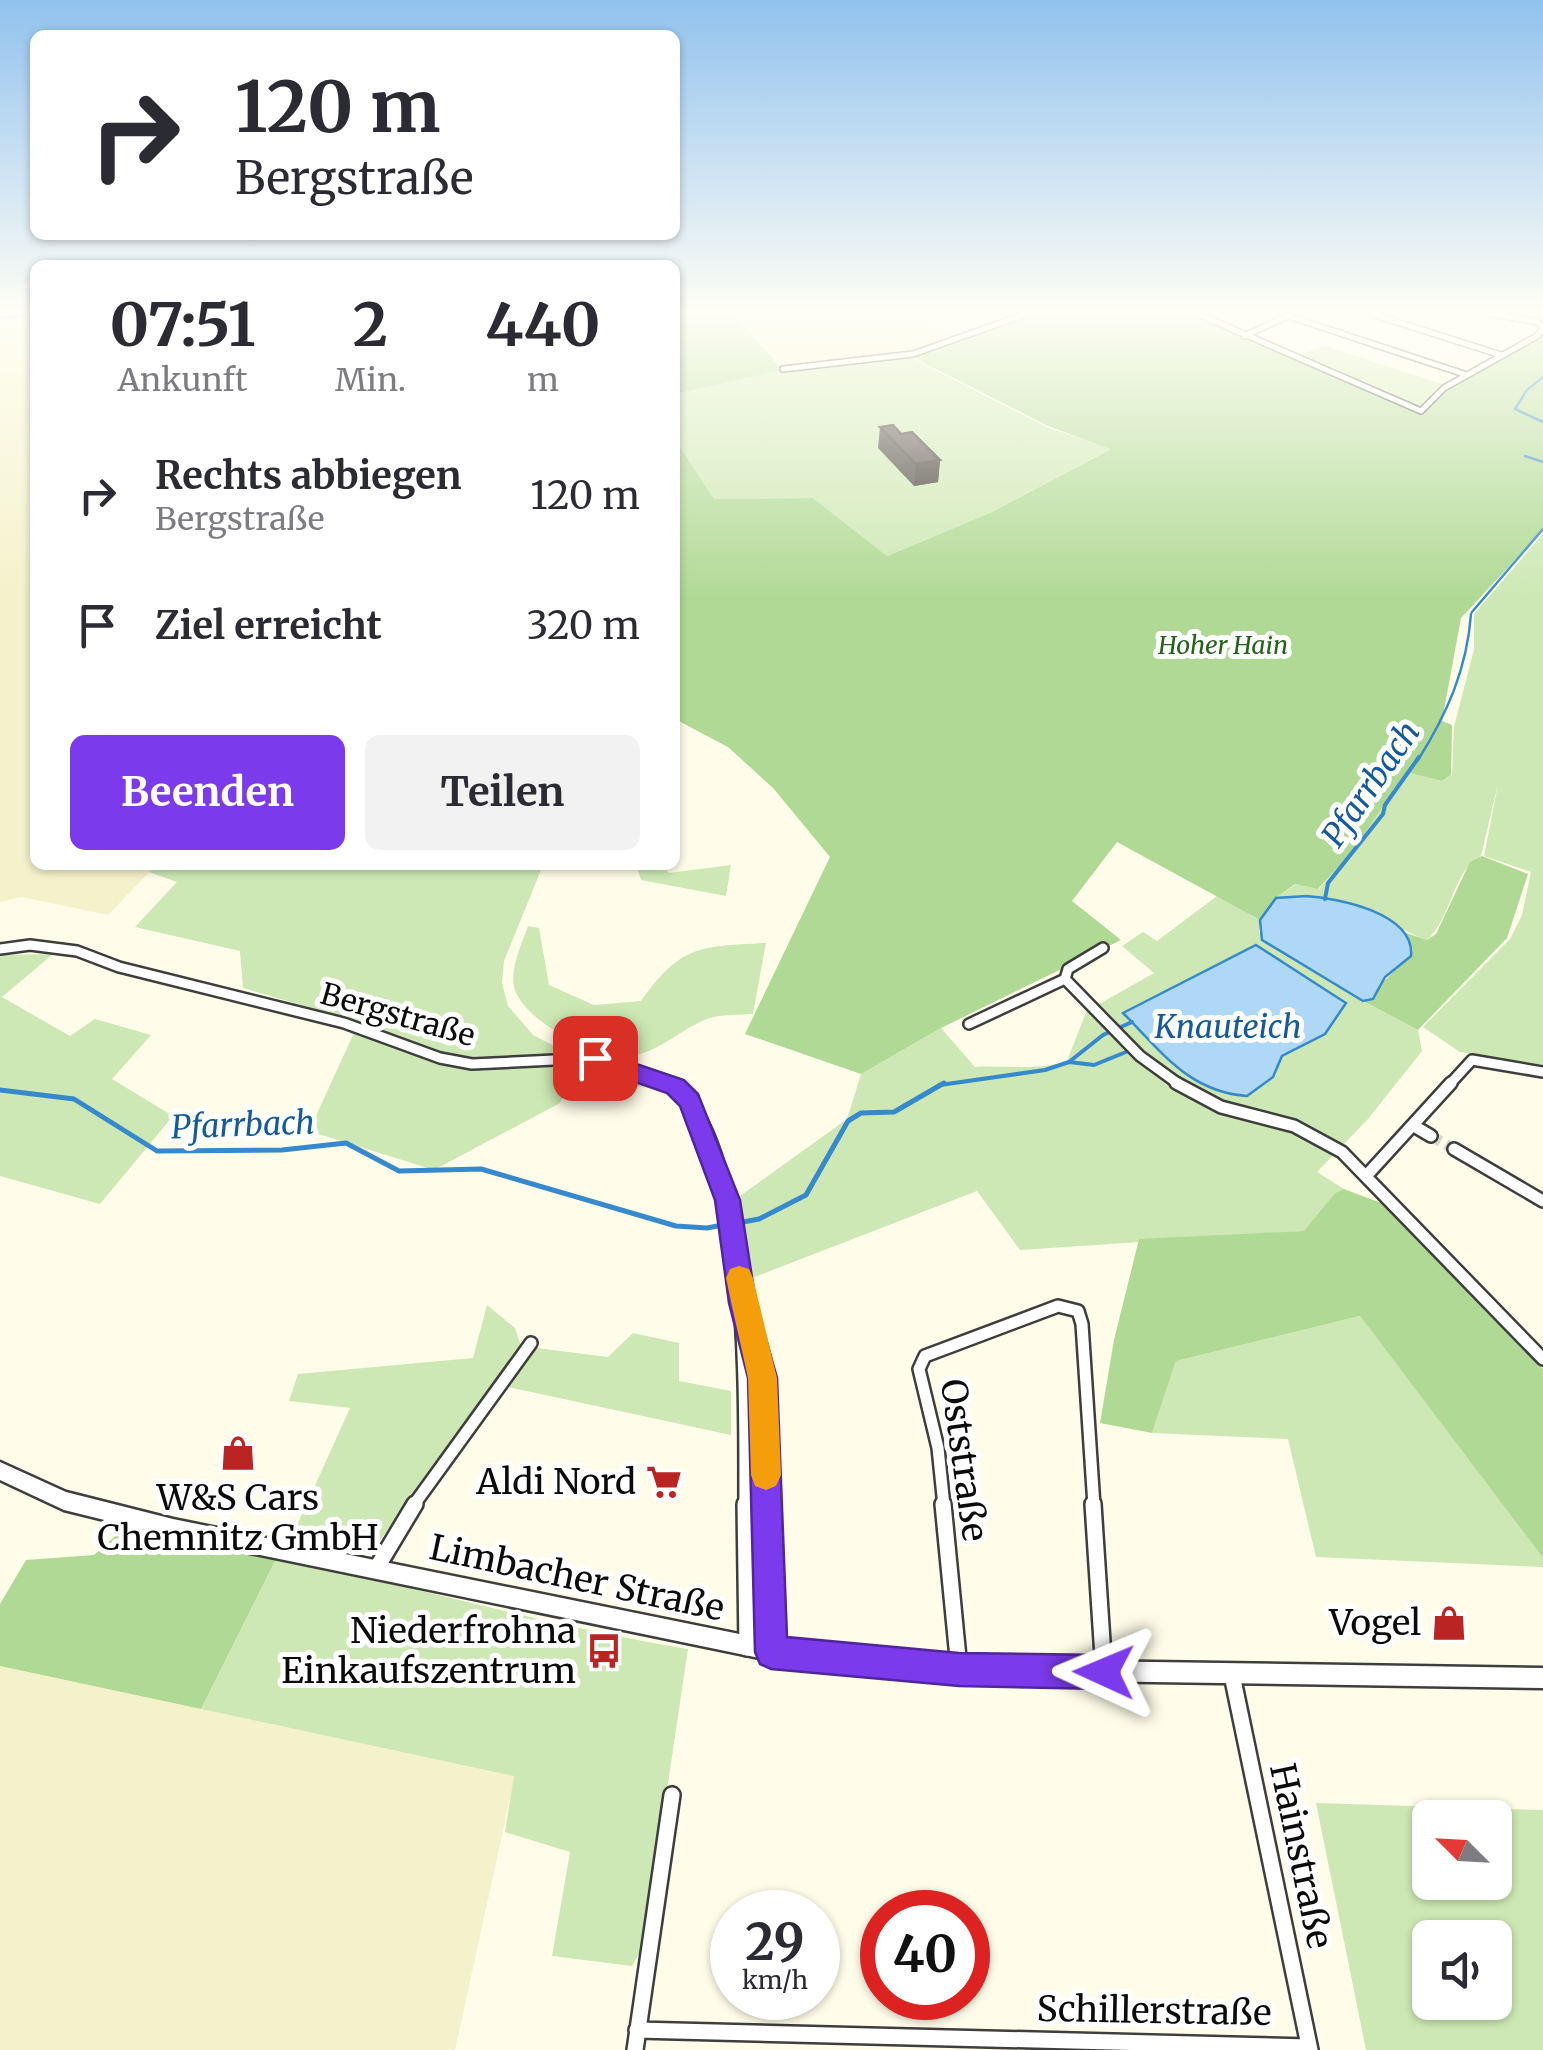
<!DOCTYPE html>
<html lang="de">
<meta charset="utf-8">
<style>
:root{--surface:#fff;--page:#f2f2f3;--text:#2b2b33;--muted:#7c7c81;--accent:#7c3aed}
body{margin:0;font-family:Merriweather,serif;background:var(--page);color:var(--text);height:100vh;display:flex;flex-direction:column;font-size:38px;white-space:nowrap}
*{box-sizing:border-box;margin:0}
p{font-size:32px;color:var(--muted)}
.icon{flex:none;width:55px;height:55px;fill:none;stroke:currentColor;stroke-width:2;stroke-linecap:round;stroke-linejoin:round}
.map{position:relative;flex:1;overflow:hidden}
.drawer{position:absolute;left:30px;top:260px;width:650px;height:610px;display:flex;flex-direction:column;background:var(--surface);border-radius:15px;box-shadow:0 2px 8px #0004}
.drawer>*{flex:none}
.banner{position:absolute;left:30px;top:30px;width:650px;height:210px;border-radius:15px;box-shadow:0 2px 8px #0004;background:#fff;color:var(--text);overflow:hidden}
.needle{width:65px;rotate:294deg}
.controls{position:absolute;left:1412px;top:1800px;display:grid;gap:20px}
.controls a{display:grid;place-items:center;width:100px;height:100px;border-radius:15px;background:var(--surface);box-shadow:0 2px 8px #0004;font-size:50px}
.speed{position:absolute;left:710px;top:1890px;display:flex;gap:20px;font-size:50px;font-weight:700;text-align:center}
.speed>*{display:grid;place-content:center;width:130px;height:130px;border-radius:50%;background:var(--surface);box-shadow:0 2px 8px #0004;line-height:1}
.speed small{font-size:25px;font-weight:400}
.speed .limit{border:15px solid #d22;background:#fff;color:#111}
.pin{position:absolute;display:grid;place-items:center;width:85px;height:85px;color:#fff;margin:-42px;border-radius:20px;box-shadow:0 5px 15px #0006}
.me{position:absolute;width:110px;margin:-55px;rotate:271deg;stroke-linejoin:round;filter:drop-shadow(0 0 8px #0008)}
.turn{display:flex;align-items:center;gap:35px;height:210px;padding:0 40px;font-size:45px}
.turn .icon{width:130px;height:130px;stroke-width:2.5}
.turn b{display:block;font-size:70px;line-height:85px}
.eta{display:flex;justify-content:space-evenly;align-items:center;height:170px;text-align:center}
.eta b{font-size:60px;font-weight:700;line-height:70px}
.action{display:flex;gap:20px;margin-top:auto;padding:20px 40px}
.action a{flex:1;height:115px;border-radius:15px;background:var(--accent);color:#fff;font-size:40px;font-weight:700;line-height:115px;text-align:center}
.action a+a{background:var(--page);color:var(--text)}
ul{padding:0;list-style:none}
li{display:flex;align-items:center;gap:30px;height:130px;padding:0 40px}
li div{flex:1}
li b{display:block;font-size:38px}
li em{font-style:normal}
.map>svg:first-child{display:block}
.farmland{fill:#f4f2ca}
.green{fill:#cde8b4;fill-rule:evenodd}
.forest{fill:#afd994}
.water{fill:#afd8f6;stroke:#3689cd;stroke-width:2.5}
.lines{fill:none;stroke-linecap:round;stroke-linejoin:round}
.stream-far2{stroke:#3689cd;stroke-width:2.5}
.stream-far1{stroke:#3689cd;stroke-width:4}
.stream{stroke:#3689cd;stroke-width:5}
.minor-tunnel{stroke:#dad8c8;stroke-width:11;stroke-dasharray:11 6;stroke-linecap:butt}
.minor-far3-casing{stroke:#3e3e3e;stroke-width:8}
.minor-far2-casing{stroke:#3e3e3e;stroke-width:14}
.minor-far1-casing{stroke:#3e3e3e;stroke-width:16}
.minor-casing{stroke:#3e3e3e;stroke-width:20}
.tertiary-casing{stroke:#3e3e3e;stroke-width:5}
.minor-far3{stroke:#fff;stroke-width:5}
.minor-far2{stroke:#fff;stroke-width:9}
.minor-far1{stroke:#fff;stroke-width:11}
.minor{stroke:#fff;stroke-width:15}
.tertiary{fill:#fff;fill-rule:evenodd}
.wall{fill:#48423e}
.shaded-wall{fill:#3b3632}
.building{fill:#544d48;stroke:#3b3632;stroke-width:2.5}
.route{fill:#7c3aed;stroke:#51269a;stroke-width:2.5}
.slow{fill:#f59e0b}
.labels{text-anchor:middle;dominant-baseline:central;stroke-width:10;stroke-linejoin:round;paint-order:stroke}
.far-park-label{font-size:25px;font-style:italic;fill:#27621c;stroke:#fff}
.street-label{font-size:30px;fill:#0b0b0b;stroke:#fff}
.water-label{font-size:32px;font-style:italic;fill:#165a9c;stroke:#fff}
.near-street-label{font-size:35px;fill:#0b0b0b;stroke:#fff}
.near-poi-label{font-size:35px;fill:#0b0b0b;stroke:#fff;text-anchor:end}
</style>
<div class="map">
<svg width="1543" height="2050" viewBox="0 0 1543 2050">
<rect width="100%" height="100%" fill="#fffce9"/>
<!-- farmland -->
<path class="farmland" d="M 734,314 L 908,314 L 961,336 L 898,352 L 782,365 Z
M 35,323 L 35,865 L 156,865 L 108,915 L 22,897 L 0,902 L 0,324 Z
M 0,1666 L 515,1776 L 455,2050 L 0,2050 Z"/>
<!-- green -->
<path class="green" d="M 1326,346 L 1445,385 L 1419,409 L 1293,356 Z
M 908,356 L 1049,428 L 1112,448 L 992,512 L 887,556 L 813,498 L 714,499 L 675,439 L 675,394 L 783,370 Z
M 1543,534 L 1543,1065 L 1460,1052 L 1423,1027 L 1510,939 L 1522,915 L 1531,872 L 1484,856 L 1498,784 L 1481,856 C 1452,871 1452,918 1427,940 C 1406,933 1391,921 1371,911 C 1341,895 1309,896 1276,898 L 1296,884 L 1319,889 L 1353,851 L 1406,772 L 1442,781 L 1452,775 L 1454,727 L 1474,649 L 1474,614 Z
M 156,865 L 543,865 L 504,961 L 502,983 L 508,1006 L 533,1035 L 558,1048 L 636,1061 L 662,1089 L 571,1079 L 560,1103 L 434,1170 L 309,1131 L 359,1022 L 243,988 L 240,951 L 135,927 L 177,882 L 149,872 Z
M 636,865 L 662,865 L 669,873 L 731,865 L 726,896 L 641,880 Z
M 1217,896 L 1260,920 L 1259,932 L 1353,996 L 1418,1030 L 1422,1051 L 1368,1119 L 1317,1172 L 1344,1189 L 1335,1193 L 1305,1231 L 1020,1250 L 977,1191 L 752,1278 L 740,1196 L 847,1119 L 861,1074 L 941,1028 L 975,1067 C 1005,1065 1039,1071 1067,1061 L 1089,1005 L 1101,1003 L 1154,973 L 1122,946 L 1143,932 L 1157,941 Z
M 528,926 L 539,928 L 549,985 L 594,1005 L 641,1001 C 682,944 700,947 766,943 L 753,1014 C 739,1015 721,1014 707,1019 C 683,1028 662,1049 637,1055 C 602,1063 523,1022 514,987 C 510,968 522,943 528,926 Z
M 53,954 L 2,997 L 70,1036 L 95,1019 L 151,1035 L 112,1079 L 173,1116 L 100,1204 L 0,1176 L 0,955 Z
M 487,1305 L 515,1328 L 521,1346 L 608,1357 L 633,1333 L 679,1343 L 679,1381 L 731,1391 L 731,1435 L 494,1384 L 378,1543 L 294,1532 L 350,1408 L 289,1401 L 298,1374 L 473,1358 Z
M 1360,1316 L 1543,1558 L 1543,1567 L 1316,1557 L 1288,1439 L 1152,1433 L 1176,1361 Z
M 277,1557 C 415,1587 550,1626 688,1649 L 644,1945 L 632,1966 L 552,1956 L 570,1852 L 505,1832 L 514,1776 L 201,1709 Z
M 1316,1803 L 1543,1810 L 1543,2050 L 1366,2050 ZM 1430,1818 L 1495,1818 L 1495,1882 L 1430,1882 ZM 1430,1938 L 1495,1938 L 1495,2002 L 1430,2002 Z"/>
<!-- forest -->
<path class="forest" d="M 675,314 L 734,314 L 783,370 L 675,394 Z
M 1041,314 L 1198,314 L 1328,374 L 1420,410 L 1444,388 L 1537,336 L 1542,324 L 1518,317 L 1543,314 L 1543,530 L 1461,618 L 1442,721 L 1452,725 L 1451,775 L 1442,781 L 1406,772 L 1353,851 L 1318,889 L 1295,884 L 1276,898 L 1260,920 L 1117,842 L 1072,901 L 1121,940 L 941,1028 L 861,1074 L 745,1034 L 830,857 L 774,789 L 728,747 L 675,719 L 675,439 L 714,499 L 813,498 L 887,556 L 992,512 L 1111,449 L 1048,426 L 910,356 Z
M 1482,856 L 1528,874 L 1507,938 L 1418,1030 L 1363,1001 L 1410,956 L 1411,947 L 1406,933 L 1427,940 L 1436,934 L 1470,862 Z
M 1344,1189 L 1389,1206 L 1543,1369 L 1543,1558 L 1360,1316 L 1176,1361 L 1152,1433 L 1100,1423 L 1114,1340 L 1139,1239 L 1304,1231 L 1335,1193 Z
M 121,1531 L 277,1557 L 201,1709 L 0,1666 L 0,1604 L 26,1560 L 94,1555 Z"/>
<!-- water -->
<path class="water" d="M 1306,896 C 1338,898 1415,913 1411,956 L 1385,977 L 1373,999 L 1363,1001 L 1262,940 L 1260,920 L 1276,898 Z
M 1256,945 L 1346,1003 L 1325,1034 L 1282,1056 L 1273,1077 L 1247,1096 C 1189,1092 1162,1052 1123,1013 Z"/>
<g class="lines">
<!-- stream-far2 -->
<path class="stream-far2" d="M 0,318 L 35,315
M 1543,377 L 1527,390 L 1515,409 L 1543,422
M 1525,456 L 1543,462
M 1472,612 L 1543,529
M 1418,760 C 1447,714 1467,669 1471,614"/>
<!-- stream-far1 -->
<path class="stream-far1" d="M 1325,899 L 1328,883 L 1383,814 L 1385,805 L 1419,757
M 1069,1062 L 1103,1035 L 1132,1022
M 940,1085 L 1045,1070 L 1069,1062 L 1094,1065 L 1126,1052"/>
<!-- stream -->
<path class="stream" d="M 0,1090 L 74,1099 L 157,1151 L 282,1150 L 346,1143 L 399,1171 L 481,1169 L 676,1226 L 707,1228 L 728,1224
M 743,1222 L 759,1219 L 806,1195 L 848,1121 L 861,1113 L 894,1112 L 944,1083"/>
<!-- minor-tunnel -->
<path class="minor-tunnel" d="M 1431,1136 L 1454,1149"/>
<defs>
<path id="minor-far3" d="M 1198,314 L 1421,411 L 1444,388 L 1537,336 L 1543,328 L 1538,322 L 1491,314
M 1372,314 L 1501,355
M 1288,316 L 1467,375
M 1244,336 L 1292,314
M 783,369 L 913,354 L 1026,314"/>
<path id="minor-far2" d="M 0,949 L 30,945 L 77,951 L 119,967 L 344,1023 L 440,1058 L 472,1064 L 595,1058 L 670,1085
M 1065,979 L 1140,1056 L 1180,1085
M 969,1024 L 1065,979 L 1068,969 L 1103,948
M 1449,1085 L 1472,1060 L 1543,1072"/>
<path id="minor-far1" d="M 663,1083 C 754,1115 744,1423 745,1506
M 1176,1083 L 1221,1107 L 1294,1126 L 1342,1152 L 1543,1359
M 1414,1126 L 1431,1136
M 1454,1149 L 1543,1201
M 1367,1175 L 1451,1083
M 747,1319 L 763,1378 L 767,1506
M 413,1506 L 531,1343
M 944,1506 L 938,1448 L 919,1369 L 925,1356 L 1058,1306 L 1078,1311 L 1082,1324 L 1094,1506"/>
<path id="minor" d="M 745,1504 L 747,1648
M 767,1504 L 771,1649
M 943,1504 L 959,1668
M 1093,1504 L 1104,1672
M 376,1569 L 415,1504
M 1232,1675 L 1310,2050
M 637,2030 L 1309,2047
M 635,2050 L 672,1795"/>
<path id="tertiary" d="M 0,1462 L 66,1492 L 173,1519 L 808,1648 L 959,1659 L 1543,1668 L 1543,1688 L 959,1679 L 808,1668 L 173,1537 L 64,1510 L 0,1480 Z"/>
</defs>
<!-- minor-far3 casing -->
<use href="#minor-far3" class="minor-far3-casing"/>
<!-- minor-far2 casing -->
<use href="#minor-far2" class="minor-far2-casing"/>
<!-- minor-far1 casing -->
<use href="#minor-far1" class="minor-far1-casing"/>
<!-- minor casing -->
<use href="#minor" class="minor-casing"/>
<!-- tertiary casing -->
<use href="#tertiary" class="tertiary-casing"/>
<!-- minor-far3 -->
<use href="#minor-far3" class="minor-far3"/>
<!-- minor-far2 -->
<use href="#minor-far2" class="minor-far2"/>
<!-- minor-far1 -->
<use href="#minor-far1" class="minor-far1"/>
<!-- minor -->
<use href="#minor" class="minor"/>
<!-- tertiary -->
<use href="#tertiary" class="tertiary"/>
</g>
<!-- wall -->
<path class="wall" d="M 880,427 L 901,434 L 940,460 L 938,482 L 914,486 L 878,448 Z"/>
<!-- shaded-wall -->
<path class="shaded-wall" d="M 940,460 L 938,482 L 914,486 L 916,464 Z"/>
<!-- building -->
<path class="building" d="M 893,425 L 901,434 L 912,432 L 940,460 L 916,464 L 880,427 Z"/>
<!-- sky -->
<linearGradient id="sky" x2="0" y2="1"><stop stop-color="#91c2ee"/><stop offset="0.52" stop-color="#fffef5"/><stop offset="1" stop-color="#fffef5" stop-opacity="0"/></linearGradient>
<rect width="1543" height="601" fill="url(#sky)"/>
<!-- route -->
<path class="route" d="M 595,1050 L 684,1080 L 698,1094 L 740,1200 L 756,1303 L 777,1378 L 787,1637 L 959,1653 L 1104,1655 L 1116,1660 L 1121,1672 L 1116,1684 L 1104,1689 L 959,1686 L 771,1669 L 760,1664 L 755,1652 L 748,1378 L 729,1303 L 715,1200 L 680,1106 L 667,1093 L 587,1065 L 584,1058 L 587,1052 Z"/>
<!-- slow -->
<path class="slow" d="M 739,1266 L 749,1269 L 753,1278 L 777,1378 L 781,1475 L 776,1486 L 766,1490 L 755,1486 L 751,1475 L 748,1378 L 726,1278 L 730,1269 Z"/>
<!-- icons -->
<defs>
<symbol id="shop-bare" viewBox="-9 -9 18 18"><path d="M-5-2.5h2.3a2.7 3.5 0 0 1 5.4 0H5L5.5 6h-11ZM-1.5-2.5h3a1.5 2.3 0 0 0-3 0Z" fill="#ba2524" stroke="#fff" stroke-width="2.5" paint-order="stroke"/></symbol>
<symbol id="supermarket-bare" viewBox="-9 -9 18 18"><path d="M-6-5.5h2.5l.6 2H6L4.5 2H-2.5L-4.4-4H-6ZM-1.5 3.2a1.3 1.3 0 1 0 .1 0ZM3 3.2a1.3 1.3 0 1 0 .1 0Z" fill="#ba2524" stroke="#fff" stroke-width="2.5" paint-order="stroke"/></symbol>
<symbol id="bus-bare" viewBox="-9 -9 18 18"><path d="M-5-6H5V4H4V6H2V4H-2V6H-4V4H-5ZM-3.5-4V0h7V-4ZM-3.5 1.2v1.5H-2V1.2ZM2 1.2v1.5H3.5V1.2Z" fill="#ba2524" stroke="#fff" stroke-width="2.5" paint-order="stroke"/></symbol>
</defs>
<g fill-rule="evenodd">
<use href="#shop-bare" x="213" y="1428" width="50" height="50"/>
<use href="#supermarket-bare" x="639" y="1457" width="50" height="50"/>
<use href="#shop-bare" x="1424" y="1598" width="50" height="50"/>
<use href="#bus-bare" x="579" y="1626" width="50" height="50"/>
</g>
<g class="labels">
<!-- far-park labels -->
<g class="far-park-label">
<text x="1223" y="645">Hoher Hain</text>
</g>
<!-- street labels -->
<g class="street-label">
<text transform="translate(398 1014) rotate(16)">Bergstraße</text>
</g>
<!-- water labels -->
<g class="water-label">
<text transform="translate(1371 784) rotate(-55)">Pfarrbach</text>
<text x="1228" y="1027">Knauteich</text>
<text transform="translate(243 1125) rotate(-2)">Pfarrbach</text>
</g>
<!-- near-street labels -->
<g class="near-street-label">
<text transform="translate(964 1460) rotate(82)">Oststraße</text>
<text transform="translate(577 1578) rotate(12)">Limbacher Straße</text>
<text transform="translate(1301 1856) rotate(78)">Hainstraße</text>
<text transform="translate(1154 2011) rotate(1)">Schillerstraße</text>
</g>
<!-- near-poi labels -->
<g class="near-poi-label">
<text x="636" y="1482">Aldi Nord</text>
<text x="238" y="1498" text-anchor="middle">W&amp;S Cars<tspan x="238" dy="40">Chemnitz GmbH</tspan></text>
<text x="1421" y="1623">Vogel</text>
<text x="576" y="1631">Niederfrohna<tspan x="576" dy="40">Einkaufszentrum</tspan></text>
</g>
</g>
</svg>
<div class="controls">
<a><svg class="needle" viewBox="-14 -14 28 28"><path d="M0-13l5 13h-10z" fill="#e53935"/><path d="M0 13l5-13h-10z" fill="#7c7c81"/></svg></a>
<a><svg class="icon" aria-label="sound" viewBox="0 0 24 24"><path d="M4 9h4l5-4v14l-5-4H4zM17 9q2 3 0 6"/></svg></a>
</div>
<div class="speed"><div>29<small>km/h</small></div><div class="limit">40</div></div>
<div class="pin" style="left:595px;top:1058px;background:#d93025"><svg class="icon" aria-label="arrive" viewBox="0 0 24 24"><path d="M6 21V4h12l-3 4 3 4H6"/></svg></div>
<svg class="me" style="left:1104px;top:1672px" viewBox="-20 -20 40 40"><path d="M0-17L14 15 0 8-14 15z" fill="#7c3aed" stroke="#fff" stroke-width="4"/></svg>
<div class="banner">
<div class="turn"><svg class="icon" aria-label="right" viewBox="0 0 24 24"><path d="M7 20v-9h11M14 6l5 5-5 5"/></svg><div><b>120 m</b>Bergstraße</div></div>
</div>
<section class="drawer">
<div class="eta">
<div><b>07:51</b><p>Ankunft</p></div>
<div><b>2</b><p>Min.</p></div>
<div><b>440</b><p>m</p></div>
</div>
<ul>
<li><svg class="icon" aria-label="right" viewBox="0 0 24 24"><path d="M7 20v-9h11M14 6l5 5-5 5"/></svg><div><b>Rechts abbiegen</b><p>Bergstraße</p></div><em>120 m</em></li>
<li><svg class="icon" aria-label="arrive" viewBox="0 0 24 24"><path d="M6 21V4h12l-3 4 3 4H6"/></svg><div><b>Ziel erreicht</b></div><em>320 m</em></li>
</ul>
<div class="action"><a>Beenden</a><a>Teilen</a></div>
</section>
</div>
